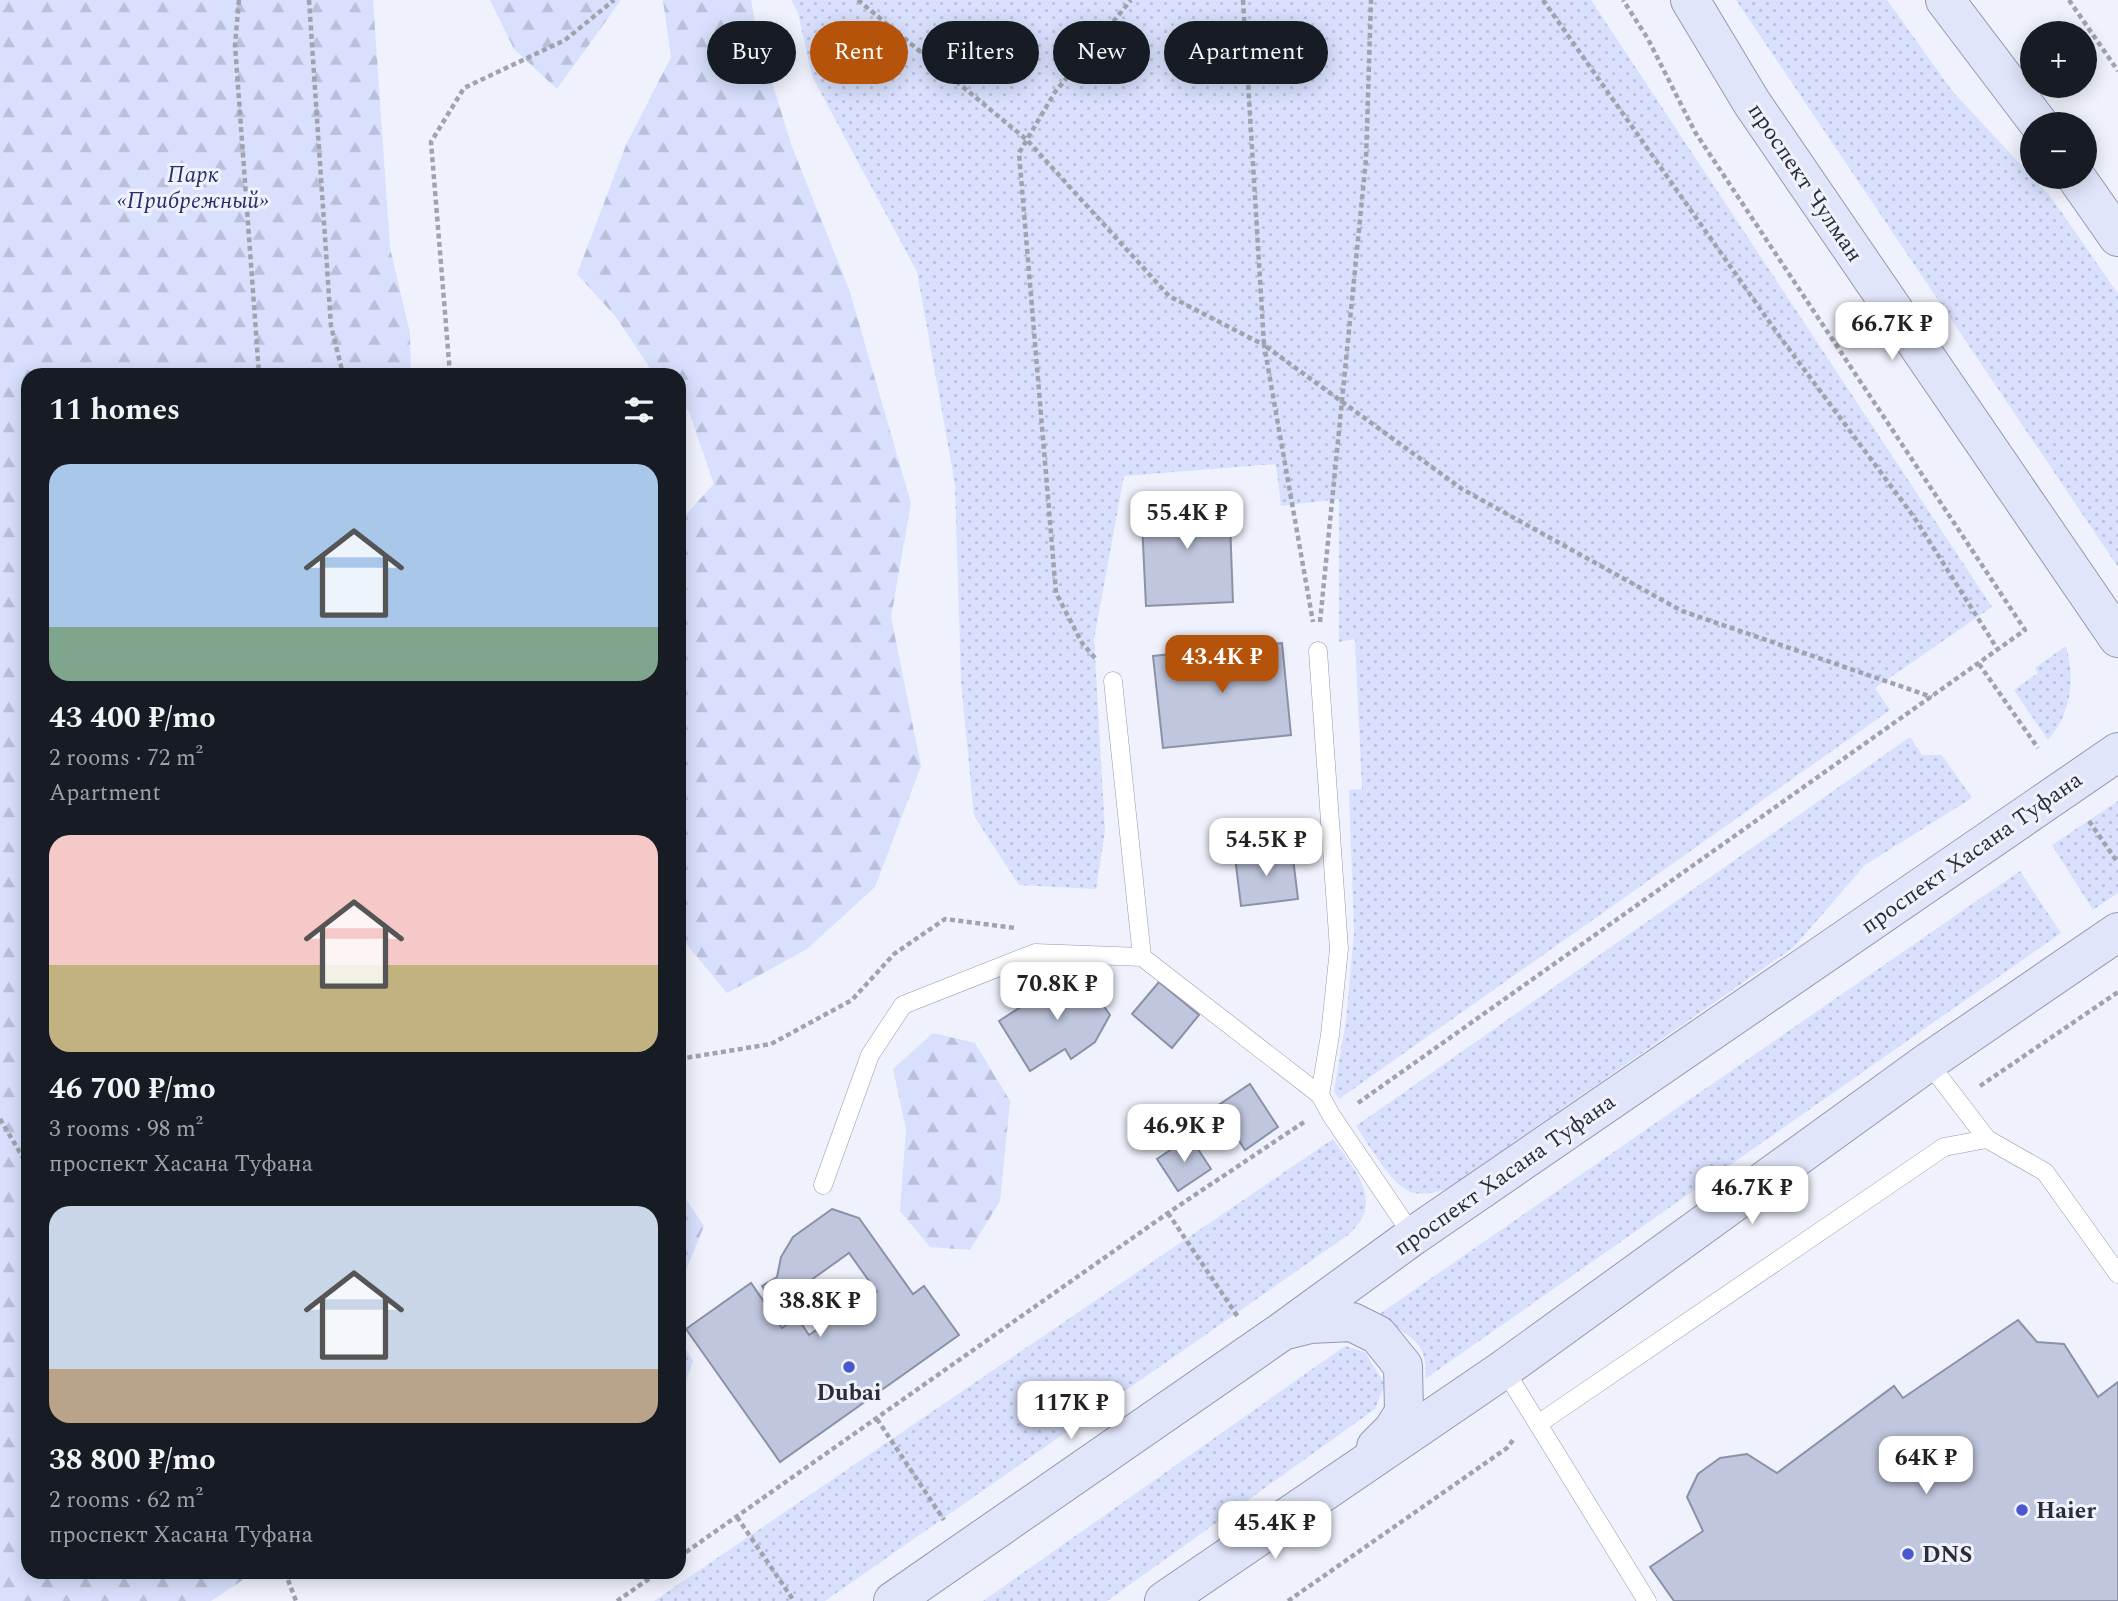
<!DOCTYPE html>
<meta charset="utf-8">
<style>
body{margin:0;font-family:Spectral,serif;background:#242831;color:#f1f3f6;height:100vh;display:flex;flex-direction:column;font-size:26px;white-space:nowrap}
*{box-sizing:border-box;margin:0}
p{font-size:23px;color:#9ea1a6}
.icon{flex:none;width:38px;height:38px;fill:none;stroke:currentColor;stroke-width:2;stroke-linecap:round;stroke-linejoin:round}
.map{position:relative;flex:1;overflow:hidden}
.panel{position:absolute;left:21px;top:368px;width:665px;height:1211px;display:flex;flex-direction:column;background:#171b24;border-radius:21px;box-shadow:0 4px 18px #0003}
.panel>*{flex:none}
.top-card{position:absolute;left:707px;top:21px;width:665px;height:63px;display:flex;gap:14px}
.controls{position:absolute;left:2020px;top:21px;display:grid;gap:14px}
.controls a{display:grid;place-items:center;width:77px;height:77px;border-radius:50%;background:#171b24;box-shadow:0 4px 18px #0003;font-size:35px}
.price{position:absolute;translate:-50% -60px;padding:0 16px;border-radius:14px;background:#fff;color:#222;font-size:23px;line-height:46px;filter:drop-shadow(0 2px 4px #0008)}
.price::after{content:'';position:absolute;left:50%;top:42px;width:21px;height:16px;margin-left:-10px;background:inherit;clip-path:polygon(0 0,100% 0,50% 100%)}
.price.selected{background:#b45309;color:#fff}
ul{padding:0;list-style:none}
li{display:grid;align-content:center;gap:14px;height:371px;padding:0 28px}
li span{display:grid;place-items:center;height:217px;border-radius:21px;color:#555}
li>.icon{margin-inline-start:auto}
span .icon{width:126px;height:126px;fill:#fffc;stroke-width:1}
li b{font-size:30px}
h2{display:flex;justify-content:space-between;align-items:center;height:84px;padding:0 28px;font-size:30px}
.chip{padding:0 24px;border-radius:32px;background:#171b24;box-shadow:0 4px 18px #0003;font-size:24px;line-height:63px}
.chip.selected{background:#b45309;color:#fff}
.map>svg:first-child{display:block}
.grass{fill:url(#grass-dots)}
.forest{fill:url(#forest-firs)}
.building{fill:#bfc6dd;stroke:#8b91a7;stroke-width:2}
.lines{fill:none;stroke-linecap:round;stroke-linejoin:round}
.lane-casing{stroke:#9399b0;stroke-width:19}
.secondary-casing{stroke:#9399b0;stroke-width:40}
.path{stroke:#a0a3ad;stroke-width:4.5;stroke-dasharray:5 3.5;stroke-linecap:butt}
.lane{stroke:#fff;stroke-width:18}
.secondary{stroke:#e0e5fa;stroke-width:38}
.poi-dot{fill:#4a58cd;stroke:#eff2fc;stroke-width:2.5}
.labels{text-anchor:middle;stroke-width:6;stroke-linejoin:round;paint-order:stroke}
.park-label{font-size:23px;font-style:italic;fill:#273068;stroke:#eff2fc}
.street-label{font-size:23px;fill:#2a2d36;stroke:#eff2fc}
.poi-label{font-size:23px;font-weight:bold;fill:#2a2d36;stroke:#eff2fc;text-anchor:start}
</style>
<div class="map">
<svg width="2118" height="1601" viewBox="0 0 2118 1601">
<defs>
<pattern id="grass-dots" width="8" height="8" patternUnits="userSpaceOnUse" patternTransform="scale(1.75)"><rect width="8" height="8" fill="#d8e0fd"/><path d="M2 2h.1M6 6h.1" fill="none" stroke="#bac0d9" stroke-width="1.8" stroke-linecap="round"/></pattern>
<pattern id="forest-firs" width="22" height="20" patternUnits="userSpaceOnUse" patternTransform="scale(1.75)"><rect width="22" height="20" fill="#d8e0fd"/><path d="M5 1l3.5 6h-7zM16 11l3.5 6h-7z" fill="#bac0d9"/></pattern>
</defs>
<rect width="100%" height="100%" fill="#eff2fc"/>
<path class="grass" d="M791,0H1591L1992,607L1875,688L1890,710L1339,1099L1334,1091L1346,1021L1354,933L1349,790L1362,789L1355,639L1339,642V499L1281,506L1276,464L1124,476L1094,639L1105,831L1096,889L1019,885L974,816L961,682L955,484L917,272L812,76L798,13Z
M1736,0H1887L1953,92L2051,197L2118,294V567Z
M2066,646C2075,681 2072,711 2048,740L2014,690L2038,673L2035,668Z
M1910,737L1922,755H1942L1972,798L1865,865L1794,947L1447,1189C1436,1192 1425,1195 1414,1193C1393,1189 1368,1143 1356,1126Z
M2118,801V893L2093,910L2052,845Z
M2020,871L2061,933L1425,1379C1430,1339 1405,1336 1378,1315Z
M1333,1139C1347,1160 1377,1191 1362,1218C1359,1224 1353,1230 1348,1235L825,1601H654Z
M1345,1346L1365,1352L1385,1385L1375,1409L1107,1601H983Z"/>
<path class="forest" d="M0,0H373L390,248L410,333L411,374H28V1572H255L211,1601H0Z
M490,0H621L557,89L514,49Z
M663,0H751L757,33L792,147L849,289L911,503L891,617L921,766L875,887L807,949L727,993L679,935V607L687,587L679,549V522L714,484L689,412L679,401V374H654L616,317L577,274L626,145L671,57Z
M933,1033L975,1043L1010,1101L1000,1201L970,1250L930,1247L900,1211L906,1129L893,1069Z
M679,1189L704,1226L679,1287Z
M679,1336L693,1361L679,1402Z"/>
<path class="building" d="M1229,497L1233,602L1146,606L1141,501Z
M1282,643L1291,735L1163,748L1153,656Z
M1292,850L1298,899L1241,906L1235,857Z
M1078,970L1110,1015L1095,1042L1071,1059L1065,1049L1030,1071L999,1021Z
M1159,982L1199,1015L1172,1048L1132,1014Z
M1250,1084L1278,1127L1245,1150L1217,1106Z
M1190,1137L1211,1169L1178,1191L1157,1159Z
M832,1209L859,1218L913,1294L924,1286L959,1335L780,1462L686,1329L751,1283L782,1328L797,1317L809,1335L853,1304L877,1292L849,1253L776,1305L762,1286L777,1277L781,1257L793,1237Z
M2018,1320L2037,1342L2064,1344L2098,1397L2118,1382V1601H1674L1650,1567L1703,1531L1687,1497L1698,1474L1720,1458L1747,1454L1777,1473L1894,1386L1903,1398Z"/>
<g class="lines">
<g class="lane-casing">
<path id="lane" d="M1318,651L1339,949L1330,1035L1320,1095
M1113,681L1142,957L1320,1095L1331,1115L1413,1236
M1928,1062L1987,1139L2045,1172L2118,1274
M823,1185L870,1055L903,1005L1035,953L1142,957
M1504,1369L1647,1601
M1538,1424L1944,1147L1987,1139"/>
</g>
<g class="secondary-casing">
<path id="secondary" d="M1690,0L1752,103L2118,638
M1945,0L2039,124
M2076,177L2118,237
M1290,1329L1310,1324L1352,1322L1378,1335L1403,1366L1404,1412L1393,1430L1376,1447
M893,1601L1284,1330L1413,1236L2118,752
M1164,1601L1504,1369L1928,1062L2118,932"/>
</g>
<path class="path" d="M239,0L235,45L259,374
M309,0L331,326L343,374
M858,0L1027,140L1169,296L1264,345L1313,622
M1243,0L1264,345L1462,489L1682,611L1932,697
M1543,0L1780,337L1914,517L1998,650
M2069,0L2118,71
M450,374L431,142L464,88L565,40L614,0
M1320,622L1366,159L1371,0
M1095,658L1082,643L1056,593L1019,153L1055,92L1131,0
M1979,664L2038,748
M2089,821L2118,863
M679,1059L771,1044L852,1000L894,954L945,919L1015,928
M1980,1086L2118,992
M1358,1103L2025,630L1695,132L1648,39L1623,0
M0,1119L28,1166
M1168,1213L1238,1317
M877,1419L944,1520
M737,1517L794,1601
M679,1557L1168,1213L1304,1122
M285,1572L296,1601
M617,1601L659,1572
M1288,1601L1507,1448L1513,1440"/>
<use href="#lane" class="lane"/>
<use href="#secondary" class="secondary"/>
</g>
<g class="poi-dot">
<circle cx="849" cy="1367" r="7"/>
<circle cx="2022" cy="1510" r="7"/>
<circle cx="1908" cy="1554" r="7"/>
</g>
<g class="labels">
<g class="park-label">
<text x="193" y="182">Парк<tspan x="193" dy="26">«Прибрежный»</tspan></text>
</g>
<g class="street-label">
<text transform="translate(1806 182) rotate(56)" y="8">проспект Чулман</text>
<text transform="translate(1971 852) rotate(-35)" y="8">проспект Хасана Туфана</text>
<text transform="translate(1504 1174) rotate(-35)" y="8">проспект Хасана Туфана</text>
</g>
<g class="poi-label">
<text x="849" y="1400" text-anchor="middle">Dubai</text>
<text x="2036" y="1518">Haier</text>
<text x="1922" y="1562">DNS</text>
</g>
</g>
</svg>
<div class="controls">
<a>+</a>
<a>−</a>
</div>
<b class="price" style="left:1892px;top:362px">66.7K ₽</b>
<b class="price" style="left:1187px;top:551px">55.4K ₽</b>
<b class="price selected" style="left:1222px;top:695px">43.4K ₽</b>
<b class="price" style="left:1266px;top:878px">54.5K ₽</b>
<b class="price" style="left:1057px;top:1022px">70.8K ₽</b>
<b class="price" style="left:1184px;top:1164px">46.9K ₽</b>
<b class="price" style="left:1752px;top:1226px">46.7K ₽</b>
<b class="price" style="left:820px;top:1339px">38.8K ₽</b>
<b class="price" style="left:1071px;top:1441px">117K ₽</b>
<b class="price" style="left:1926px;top:1496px">64K ₽</b>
<b class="price" style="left:1275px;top:1561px">45.4K ₽</b>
<div class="top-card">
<a class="chip">Buy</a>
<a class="chip selected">Rent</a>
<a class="chip">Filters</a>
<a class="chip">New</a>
<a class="chip">Apartment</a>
</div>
<section class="panel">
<h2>11 homes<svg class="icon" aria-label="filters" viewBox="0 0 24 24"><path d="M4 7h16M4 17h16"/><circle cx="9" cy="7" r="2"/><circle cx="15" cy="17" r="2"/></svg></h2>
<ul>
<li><span style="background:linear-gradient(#a9c7e8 75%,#7fa58c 0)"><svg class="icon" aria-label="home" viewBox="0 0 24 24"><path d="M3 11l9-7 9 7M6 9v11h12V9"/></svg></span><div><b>43 400 ₽/mo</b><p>2 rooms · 72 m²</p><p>Apartment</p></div></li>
<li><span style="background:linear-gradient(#f6c9c9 60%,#c2b280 0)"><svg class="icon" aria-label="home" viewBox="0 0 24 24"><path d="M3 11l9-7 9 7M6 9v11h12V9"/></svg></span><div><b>46 700 ₽/mo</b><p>3 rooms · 98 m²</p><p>проспект Хасана Туфана</p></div></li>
<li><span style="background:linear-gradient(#c9d6e8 75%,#b9a48a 0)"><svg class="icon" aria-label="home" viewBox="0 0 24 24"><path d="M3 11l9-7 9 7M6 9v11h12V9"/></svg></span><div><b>38 800 ₽/mo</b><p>2 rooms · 62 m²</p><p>проспект Хасана Туфана</p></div></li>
</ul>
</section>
</div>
